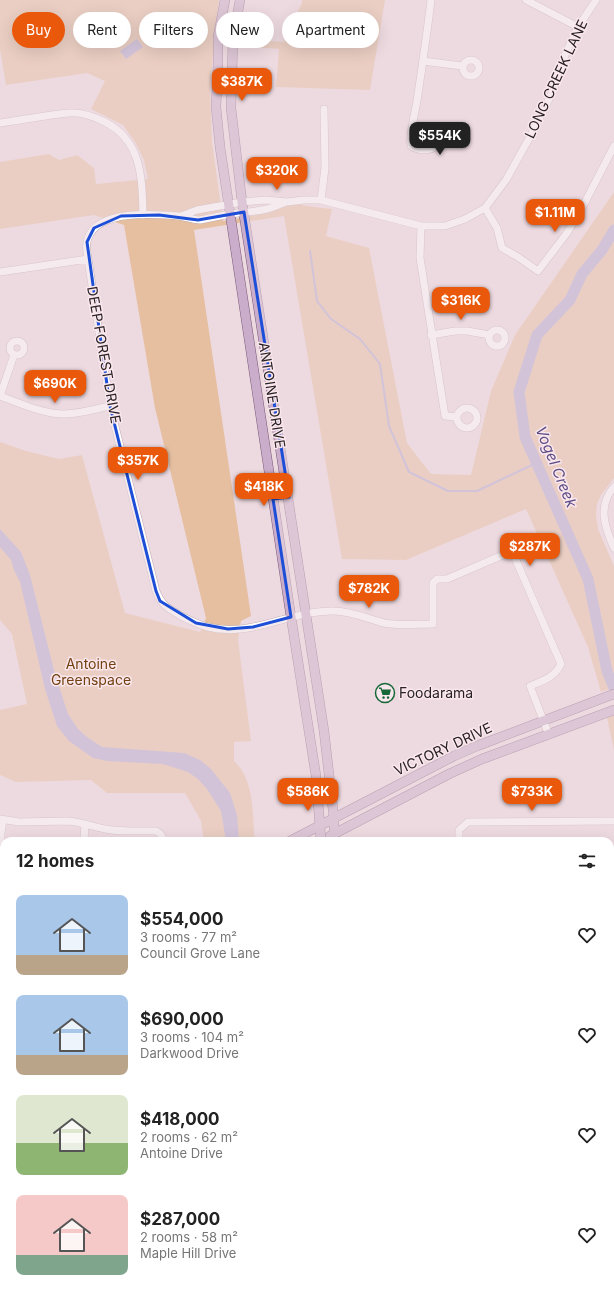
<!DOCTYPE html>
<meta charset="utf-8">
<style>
body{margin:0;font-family:Inter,sans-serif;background:#f2f2f2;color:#222;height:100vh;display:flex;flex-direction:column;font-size:15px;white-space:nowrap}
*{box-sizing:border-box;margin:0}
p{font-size:13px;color:#767676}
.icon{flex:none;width:22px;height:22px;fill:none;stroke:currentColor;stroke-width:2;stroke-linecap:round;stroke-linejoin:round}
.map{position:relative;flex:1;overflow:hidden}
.side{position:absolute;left:0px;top:837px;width:614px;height:456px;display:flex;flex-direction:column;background:#fff;border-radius:12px 12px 0 0;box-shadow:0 4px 16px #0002}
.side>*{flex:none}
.top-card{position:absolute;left:12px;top:12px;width:400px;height:36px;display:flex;gap:8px}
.price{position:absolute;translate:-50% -34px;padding:0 9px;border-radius:8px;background:#ea580c;color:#fff;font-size:13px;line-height:26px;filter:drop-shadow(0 1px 2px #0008)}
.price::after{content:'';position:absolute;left:50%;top:24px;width:12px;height:9px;margin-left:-6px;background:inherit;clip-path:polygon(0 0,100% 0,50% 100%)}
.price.active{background:#222;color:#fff}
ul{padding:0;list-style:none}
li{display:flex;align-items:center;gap:12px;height:100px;padding:0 16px}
li span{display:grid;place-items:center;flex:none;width:112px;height:80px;border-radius:8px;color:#555}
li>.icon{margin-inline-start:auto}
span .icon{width:48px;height:48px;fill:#fffc;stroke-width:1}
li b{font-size:17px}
h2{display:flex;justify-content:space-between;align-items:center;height:48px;padding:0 16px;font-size:17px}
.pill{padding:0 14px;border-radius:18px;background:#fff;box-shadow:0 4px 16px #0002;font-size:14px;line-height:36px}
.pill.active{background:#ea580c;color:#fff}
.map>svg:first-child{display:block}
.green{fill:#e6bfa1}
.water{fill:#b1a7d1}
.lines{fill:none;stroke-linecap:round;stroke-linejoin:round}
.stream{stroke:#b1a7d1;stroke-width:2}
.river{stroke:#b1a7d1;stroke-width:11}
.minor-casing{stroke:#beacb1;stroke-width:8}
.major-casing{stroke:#7a5978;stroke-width:10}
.minor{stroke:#fff;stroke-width:7}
.major{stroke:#caadca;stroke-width:9}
.marked{fill:none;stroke:#1d4ed8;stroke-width:3;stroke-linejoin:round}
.labels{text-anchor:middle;stroke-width:3;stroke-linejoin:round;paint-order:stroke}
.street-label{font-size:14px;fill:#292224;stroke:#fae7ed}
.park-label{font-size:14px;fill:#724110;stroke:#fae7ed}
.poi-label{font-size:14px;fill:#292224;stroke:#fae7ed;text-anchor:start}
.water-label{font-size:15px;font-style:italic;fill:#5c4c84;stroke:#fae7ed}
</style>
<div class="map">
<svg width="614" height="1293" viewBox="0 0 614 1293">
<rect width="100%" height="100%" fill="#eddae0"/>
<path class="green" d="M0,0H219L215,32L238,39L284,42L302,3V0H385L370,90L276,87L279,49L214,44L210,89L212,142L223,221L267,213L296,203L306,206L332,209L326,236L369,248L407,443L431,474L471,475L491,391L515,335L614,192V478L601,495L597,504L596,515L598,529L614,566V687L601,692L588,647L526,509L406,560L342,559L284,216L194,230L251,616L241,621L238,640L251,741L234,742V761C255,780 252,815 255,841H204L201,821L185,793H107L91,780L16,782L0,775V710L27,704L12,634L0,620V442L26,451L59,459L82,455L125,613L200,632L206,618L155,408L124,225L94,215L0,229V162L49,154L59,160L77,155L94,168L96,184L148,179L144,160L135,142L123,125L91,109L105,81L87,73L6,85L0,49Z
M614,715V750L607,718Z
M610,1233L614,1237V1293H590L582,1289H610Z"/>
<path class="water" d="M137,39L143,47L126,59L120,51Z
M0,529L21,552L30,575L55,674L68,714L78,729L87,737L102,747L184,753L200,760L211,769L230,793L237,815L239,841H226L221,811L207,789L198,779L188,772L163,764L107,761L93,758L69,741L57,726L45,689L20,582L14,570L11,560L0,547Z
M610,1267L614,1270V1291L609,1289H610Z"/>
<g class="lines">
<path class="stream" d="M310,251L317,301L331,319L360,339L380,364L389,426L409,472L448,491H477L536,463"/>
<path class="river" d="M614,230L602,250L582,274L570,300L537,335L519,392L525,437L588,579L607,671L614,688"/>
<g class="minor-casing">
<path id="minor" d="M526,0L578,27
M463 68a8 8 0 1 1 16 0a8 8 0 1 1-16 0Z
M423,61L462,66
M0,123C23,120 46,115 69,113C82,112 93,116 105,122C142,141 142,178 143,215
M412,129L430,131L435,133L438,136V144C432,152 419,151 411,146C409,135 415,113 417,101C422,67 427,34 431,0
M321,200L325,168L324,109
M287,202C280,204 273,208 267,209C255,212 242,212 230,214C220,216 210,218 200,220C194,220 186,217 179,216C155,214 98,209 88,238C85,245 87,252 88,259L110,406L156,591C162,606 169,609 183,617C192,621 199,625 208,627C251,638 292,610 334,611C351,611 368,619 384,623C400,626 417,624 433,624V583L437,579H447L512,551L561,664C555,677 543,681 530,686L549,735
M485,208L497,228L502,248L518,257L538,271L567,233L582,208L614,146
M181,216L197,210L242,202L266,200L287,202L304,200H321L421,226H445L465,219L485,208L506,180L531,135L552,93L565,55L578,27L596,0
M421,226L420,258L445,416L457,417
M0,272L88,259
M489 338a8 8 0 1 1 16 0a8 8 0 1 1-16 0Z
M431,335L455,331H467L490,335
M10 348a7 7 0 1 1 14 0a7 7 0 1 1-14 0Z
M14,355L0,396C20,403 42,414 64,414C79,414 95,409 110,406
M457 418a10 10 0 1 1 20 0a10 10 0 1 1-20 0Z
M614,487C597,506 605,528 614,548
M0,819L19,822L68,821C81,822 93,827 105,829C122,832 139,831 156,831C161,834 163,836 163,841
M84,841L85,824
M459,841V830L468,822L614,821
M610,896H614
M1,901V833L3,820
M610,971H614
M0,1033H4
M610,1050H614
M0,1128H4
M610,1129H614
M610,1177H614
M0,1179H4"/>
</g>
<g class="major-casing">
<path id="major" d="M225,0L218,37V64L216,107L220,147L291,617L316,776L321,841
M240,0L233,39L231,108L242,202L324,731L334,818V841
M330,836L449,774L482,759L614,710
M290,841L454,756L477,746L614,694
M0,938H4
M0,952H4
M283,1289V1293
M268,1293V1289"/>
</g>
<use href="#minor" class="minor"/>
<use href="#major" class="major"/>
</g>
<path d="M0 0H614V1293H0ZM244,212L289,497L273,499L291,617L253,627L228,629L196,623L160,601L156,591L110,406L87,242L94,228L121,216L159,215L198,220Z" fill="#eddae0" fill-opacity=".55" fill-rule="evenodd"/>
<path class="marked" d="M244,212L289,497L273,499L291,617L253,627L228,629L196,623L160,601L156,591L110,406L87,242L94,228L121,216L159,215L198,220Z"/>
<defs>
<g id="supermarket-ring" transform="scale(1)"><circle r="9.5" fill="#fae7ed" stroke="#176839" stroke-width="1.5"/><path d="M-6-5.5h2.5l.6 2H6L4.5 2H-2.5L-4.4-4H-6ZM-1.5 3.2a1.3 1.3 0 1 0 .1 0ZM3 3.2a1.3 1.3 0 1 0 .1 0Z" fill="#176839"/></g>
</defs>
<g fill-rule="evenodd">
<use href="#supermarket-ring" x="385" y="693"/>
</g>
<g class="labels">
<g class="street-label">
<text transform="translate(556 79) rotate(-65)" y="5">LONG CREEK LANE</text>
<text transform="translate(104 355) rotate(80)" y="5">DEEP FOREST DRIVE</text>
<text transform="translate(272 395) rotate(81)" y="5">ANTOINE DRIVE</text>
<text transform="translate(443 749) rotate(-25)" y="5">VICTORY DRIVE</text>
</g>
<g class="park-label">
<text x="91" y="669">Antoine<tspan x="91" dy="16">Greenspace</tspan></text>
</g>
<g class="poi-label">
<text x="399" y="698">Foodarama</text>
</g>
<g class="water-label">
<text transform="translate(556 467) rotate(68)" y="5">Vogel Creek</text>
</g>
</g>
</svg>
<b class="price" style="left:242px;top:102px">$387K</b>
<b class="price active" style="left:440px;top:156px">$554K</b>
<b class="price" style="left:277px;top:191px">$320K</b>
<b class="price" style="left:555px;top:233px">$1.11M</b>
<b class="price" style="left:461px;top:321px">$316K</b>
<b class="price" style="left:55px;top:404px">$690K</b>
<b class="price" style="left:138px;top:481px">$357K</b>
<b class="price" style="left:264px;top:507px">$418K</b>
<b class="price" style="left:530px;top:567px">$287K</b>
<b class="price" style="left:369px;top:609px">$782K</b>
<b class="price" style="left:308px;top:812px">$586K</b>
<b class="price" style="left:532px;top:812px">$733K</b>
<div class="top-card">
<a class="pill active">Buy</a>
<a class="pill">Rent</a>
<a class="pill">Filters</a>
<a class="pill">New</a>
<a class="pill">Apartment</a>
</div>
<section class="side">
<h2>12 homes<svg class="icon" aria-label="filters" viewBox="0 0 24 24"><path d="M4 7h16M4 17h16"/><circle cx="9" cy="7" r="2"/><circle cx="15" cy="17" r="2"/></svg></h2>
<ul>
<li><span style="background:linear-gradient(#a9c7e8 75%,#b9a48a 0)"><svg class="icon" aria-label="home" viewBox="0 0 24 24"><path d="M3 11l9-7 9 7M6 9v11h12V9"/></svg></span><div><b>$554,000</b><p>3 rooms · 77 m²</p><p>Council Grove Lane</p></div><svg class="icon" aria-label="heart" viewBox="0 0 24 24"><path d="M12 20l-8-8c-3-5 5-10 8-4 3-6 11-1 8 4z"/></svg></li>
<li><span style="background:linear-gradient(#a9c7e8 75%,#b9a48a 0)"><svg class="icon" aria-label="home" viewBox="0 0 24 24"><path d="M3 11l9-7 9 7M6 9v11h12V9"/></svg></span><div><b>$690,000</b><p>3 rooms · 104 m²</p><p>Darkwood Drive</p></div><svg class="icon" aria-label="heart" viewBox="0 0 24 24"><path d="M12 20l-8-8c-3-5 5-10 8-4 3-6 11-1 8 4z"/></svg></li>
<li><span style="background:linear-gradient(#dfe7d0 60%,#8fb573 0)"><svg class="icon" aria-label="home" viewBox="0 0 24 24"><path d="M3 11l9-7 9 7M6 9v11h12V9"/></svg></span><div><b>$418,000</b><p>2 rooms · 62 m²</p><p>Antoine Drive</p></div><svg class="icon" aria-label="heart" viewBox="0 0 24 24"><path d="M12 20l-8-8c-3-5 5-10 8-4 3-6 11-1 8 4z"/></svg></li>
<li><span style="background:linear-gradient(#f6c9c9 75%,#7fa58c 0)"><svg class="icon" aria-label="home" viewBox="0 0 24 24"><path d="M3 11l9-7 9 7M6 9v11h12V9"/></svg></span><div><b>$287,000</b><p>2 rooms · 58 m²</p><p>Maple Hill Drive</p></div><svg class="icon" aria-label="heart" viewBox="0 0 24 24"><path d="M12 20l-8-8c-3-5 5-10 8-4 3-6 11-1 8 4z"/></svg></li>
</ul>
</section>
</div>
